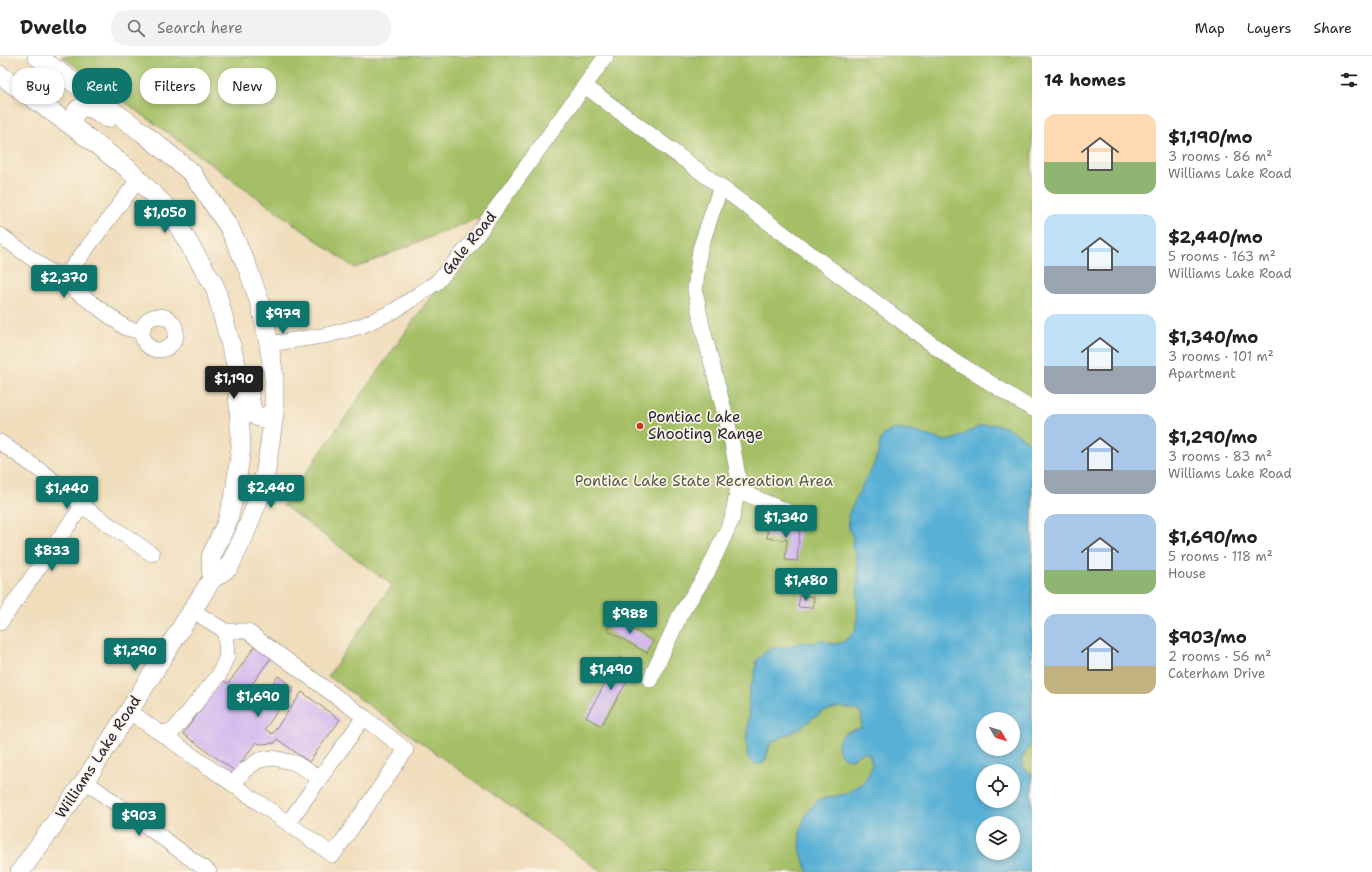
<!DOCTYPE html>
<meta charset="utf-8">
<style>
body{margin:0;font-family:"Shantell Sans",sans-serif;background:#f2f2f2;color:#222;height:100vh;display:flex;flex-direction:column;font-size:15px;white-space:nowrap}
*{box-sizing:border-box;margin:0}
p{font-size:13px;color:#767676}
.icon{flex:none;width:22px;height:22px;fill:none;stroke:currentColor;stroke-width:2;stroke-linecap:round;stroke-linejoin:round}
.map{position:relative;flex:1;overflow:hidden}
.drawer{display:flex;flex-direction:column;background:#fff;width:340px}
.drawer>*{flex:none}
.hud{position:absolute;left:12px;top:12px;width:380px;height:36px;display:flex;gap:8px}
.needle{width:26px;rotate:128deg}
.fabs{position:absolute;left:976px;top:656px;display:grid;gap:8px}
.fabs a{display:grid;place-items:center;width:44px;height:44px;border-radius:50%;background:#fff;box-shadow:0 2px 6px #0003;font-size:20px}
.price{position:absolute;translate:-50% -34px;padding:0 9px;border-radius:4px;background:#0f766e;color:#fff;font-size:13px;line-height:26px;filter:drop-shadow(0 1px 2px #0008)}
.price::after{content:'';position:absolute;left:50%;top:24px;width:12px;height:9px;margin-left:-6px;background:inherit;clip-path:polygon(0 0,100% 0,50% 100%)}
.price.active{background:#222;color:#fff}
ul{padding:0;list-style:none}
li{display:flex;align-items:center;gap:12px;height:100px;padding:0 12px}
li span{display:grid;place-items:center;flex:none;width:112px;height:80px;border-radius:12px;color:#555}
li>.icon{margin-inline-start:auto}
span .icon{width:48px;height:48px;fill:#fffc;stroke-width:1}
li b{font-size:17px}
h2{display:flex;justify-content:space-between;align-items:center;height:48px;padding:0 12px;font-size:17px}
.pill{padding:0 14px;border-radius:16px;background:#fff;box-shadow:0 2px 6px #0003;font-size:14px;line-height:36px}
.pill.active{background:#0f766e;color:#fff}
header{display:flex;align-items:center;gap:24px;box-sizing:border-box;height:56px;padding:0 20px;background:#fff;border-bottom:1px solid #e0e0e0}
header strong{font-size:19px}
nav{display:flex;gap:22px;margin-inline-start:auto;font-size:14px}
.search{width:280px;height:36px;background:#f2f2f2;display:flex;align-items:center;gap:10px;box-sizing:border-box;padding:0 14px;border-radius:16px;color:#767676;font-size:15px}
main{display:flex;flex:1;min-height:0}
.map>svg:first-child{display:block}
.green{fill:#a4bf65;stroke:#637050;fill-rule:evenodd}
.water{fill:#59b0d6;stroke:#3e6988;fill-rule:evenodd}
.building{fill:#cfb3ef}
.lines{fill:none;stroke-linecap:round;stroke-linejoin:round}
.minor-casing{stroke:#89807c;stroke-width:16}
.major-casing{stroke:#89807c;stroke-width:20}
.minor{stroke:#fff;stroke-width:15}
.major{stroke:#fff;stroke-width:19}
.poi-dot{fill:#c8321e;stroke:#fcf5e5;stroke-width:1.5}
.labels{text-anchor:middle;stroke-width:3.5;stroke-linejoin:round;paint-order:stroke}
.street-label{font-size:15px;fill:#22223b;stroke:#fcf5e5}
.poi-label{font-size:15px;fill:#22223b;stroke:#fcf5e5;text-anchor:start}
.park-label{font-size:15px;fill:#50594a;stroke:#fcf5e5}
</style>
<header>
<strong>Dwello</strong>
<div class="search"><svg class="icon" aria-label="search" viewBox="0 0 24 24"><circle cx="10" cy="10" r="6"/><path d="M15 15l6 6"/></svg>Search here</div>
<nav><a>Map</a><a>Layers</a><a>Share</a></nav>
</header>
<main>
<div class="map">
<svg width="1032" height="816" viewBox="0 0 1032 816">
<rect width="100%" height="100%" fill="#fcf5e5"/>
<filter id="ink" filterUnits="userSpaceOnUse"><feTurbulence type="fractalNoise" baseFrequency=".025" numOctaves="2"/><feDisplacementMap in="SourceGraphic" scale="8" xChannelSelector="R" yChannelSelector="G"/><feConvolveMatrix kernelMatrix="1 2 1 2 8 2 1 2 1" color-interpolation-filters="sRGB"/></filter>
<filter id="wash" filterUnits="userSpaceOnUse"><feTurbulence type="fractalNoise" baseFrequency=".012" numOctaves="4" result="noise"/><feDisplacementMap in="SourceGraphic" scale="16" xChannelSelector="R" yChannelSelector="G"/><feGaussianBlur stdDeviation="0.9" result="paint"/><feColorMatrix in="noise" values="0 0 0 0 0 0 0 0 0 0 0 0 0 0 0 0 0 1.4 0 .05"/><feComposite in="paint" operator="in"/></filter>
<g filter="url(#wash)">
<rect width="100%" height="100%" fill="#f0ddbc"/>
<path class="green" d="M61,0H1032V816H602L328,620L392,529L283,449L490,157L355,212ZM983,663H1013V693H983ZM983,715H1013V745H983ZM983,767H1013V797H983Z"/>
<path class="water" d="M991,368L1007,371L1032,388V687L1021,704C1022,709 1026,716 1032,718V816H808L802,800L800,790V776L806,758L818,744L849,737L853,733L862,728L870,716L872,707L869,698L864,696C859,698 855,703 850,703C837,703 835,686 843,679C848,674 854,674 861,672L862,658L856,654L840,651L822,656L807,666L799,673L772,686L769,691L766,703L763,708H754L748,703L746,683L748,677L749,637L750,630L753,626L757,604L763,598L772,592L788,591L803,586L811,587L822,584L832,588L841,587L850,581L855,575L857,563L858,514L857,503L852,488L853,483L849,473L848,459L865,424L872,413L878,397L881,383L886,377L895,373L916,376L944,385L955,383L980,370ZM983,663H1013V693H983ZM983,715H1013V745H983ZM983,767H1013V797H983Z"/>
<g id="blocks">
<path class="building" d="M768,467L778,468V471L800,473L797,505L785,504L787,484L767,482Z
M800,539L814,541L813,552L798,551Z
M614,562L653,585L647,597L607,574Z
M256,589L272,600L244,640L249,643L244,650L252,656L278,620L294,632L265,673L272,678L302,636L340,664L309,706L277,683L275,687L259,688L256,686L235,715L183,678L222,624L228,628Z
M620,601L636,610L601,670L586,661Z"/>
</g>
</g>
<g filter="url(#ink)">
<use href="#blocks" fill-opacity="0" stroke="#89807c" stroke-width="1"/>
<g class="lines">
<g class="minor-casing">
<path id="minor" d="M585,30L952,303L1032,353
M0,179L126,272L142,276
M62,225L138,124
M142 277a17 17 0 1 1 34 0a17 17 0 1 1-34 0Z
M269,288L328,279L361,270L394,255L437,226L469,190L606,0
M0,386L48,420L82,450L152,498
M737,434L807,464
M192,554L225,575H247L364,661
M0,567L82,450
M650,624L680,559L707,517L732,463L739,426L731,381L702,270L695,234L700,193L721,130
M129,655L333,799L406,694L364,661L288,767
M160,677L173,675L219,619L227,600L225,575
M85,725L209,816
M233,728L245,714L259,704L274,702L295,707L320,722"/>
</g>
<g class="major-casing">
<path id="major" d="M0,19L72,70L127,112L168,153L215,231L237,312L241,392L235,436L227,466L211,501L212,523
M72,70C75,43 91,50 108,62
M248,330C250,347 251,374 274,355
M20,816L85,725L212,523L229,511L244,480L258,444L266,414L274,358V322L269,288L261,250L247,210L229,171L192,117L142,76L37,0"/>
</g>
<use href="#minor" class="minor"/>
<use href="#major" class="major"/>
</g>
</g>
<circle class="poi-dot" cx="640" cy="370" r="4"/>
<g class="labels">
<g class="street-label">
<text transform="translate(469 187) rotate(-51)" y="5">Gale Road</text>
<text transform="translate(98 701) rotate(-57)" y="5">Williams Lake Road</text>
</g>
<g class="poi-label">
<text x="648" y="366">Pontiac Lake<tspan x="648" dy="17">Shooting Range</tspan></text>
</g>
<g class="park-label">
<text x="704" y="430">Pontiac Lake State Recreation Area</text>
</g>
</g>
</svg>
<div class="fabs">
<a><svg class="needle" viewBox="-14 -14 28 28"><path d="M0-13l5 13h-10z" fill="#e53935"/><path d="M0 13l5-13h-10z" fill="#767676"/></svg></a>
<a><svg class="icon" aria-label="locate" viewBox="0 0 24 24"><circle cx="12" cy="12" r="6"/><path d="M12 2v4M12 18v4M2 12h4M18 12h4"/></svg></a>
<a><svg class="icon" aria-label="layers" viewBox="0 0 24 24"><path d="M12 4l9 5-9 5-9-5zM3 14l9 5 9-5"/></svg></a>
</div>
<b class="price" style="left:165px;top:178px">$1,050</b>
<b class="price" style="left:64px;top:243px">$2,370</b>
<b class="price" style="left:283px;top:279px">$979</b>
<b class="price active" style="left:234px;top:344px">$1,190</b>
<b class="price" style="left:271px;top:453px">$2,440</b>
<b class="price" style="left:67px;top:454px">$1,440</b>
<b class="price" style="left:786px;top:483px">$1,340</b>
<b class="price" style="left:52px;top:516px">$833</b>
<b class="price" style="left:806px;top:546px">$1,480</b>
<b class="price" style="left:630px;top:579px">$988</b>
<b class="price" style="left:135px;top:616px">$1,290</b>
<b class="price" style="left:611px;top:635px">$1,490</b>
<b class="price" style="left:258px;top:662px">$1,690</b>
<b class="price" style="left:139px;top:781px">$903</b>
<div class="hud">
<a class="pill">Buy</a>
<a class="pill active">Rent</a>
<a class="pill">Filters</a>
<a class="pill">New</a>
</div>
</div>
<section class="drawer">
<h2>14 homes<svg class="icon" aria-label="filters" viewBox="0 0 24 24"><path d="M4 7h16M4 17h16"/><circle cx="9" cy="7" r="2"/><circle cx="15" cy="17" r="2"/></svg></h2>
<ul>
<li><span style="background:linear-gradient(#ffd9b3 60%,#8fb573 0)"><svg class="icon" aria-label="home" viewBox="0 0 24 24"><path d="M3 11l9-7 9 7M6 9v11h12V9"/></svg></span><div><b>$1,190/mo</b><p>3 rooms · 86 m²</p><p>Williams Lake Road</p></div></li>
<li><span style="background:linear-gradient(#bfe0f5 65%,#9aa5b1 0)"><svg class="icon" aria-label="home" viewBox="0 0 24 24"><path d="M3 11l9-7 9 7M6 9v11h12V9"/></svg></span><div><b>$2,440/mo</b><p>5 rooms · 163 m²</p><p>Williams Lake Road</p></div></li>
<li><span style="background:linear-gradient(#bfe0f5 65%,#9aa5b1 0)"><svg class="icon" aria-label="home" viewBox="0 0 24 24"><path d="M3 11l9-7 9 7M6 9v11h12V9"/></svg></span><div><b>$1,340/mo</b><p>3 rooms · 101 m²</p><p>Apartment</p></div></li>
<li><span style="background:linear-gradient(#a9c7e8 70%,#9aa5b1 0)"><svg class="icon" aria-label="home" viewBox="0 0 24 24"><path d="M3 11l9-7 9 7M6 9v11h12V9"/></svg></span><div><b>$1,290/mo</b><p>3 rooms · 83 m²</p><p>Williams Lake Road</p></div></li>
<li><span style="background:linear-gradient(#a9c7e8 70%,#8fb573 0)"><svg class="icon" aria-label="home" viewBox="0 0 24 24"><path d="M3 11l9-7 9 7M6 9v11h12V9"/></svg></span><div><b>$1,690/mo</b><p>5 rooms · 118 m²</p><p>House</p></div></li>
<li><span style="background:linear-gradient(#a9c7e8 65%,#c2b280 0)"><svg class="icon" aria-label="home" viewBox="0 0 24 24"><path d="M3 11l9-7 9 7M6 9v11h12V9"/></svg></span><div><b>$903/mo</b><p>2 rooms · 56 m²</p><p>Caterham Drive</p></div></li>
</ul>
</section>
</main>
